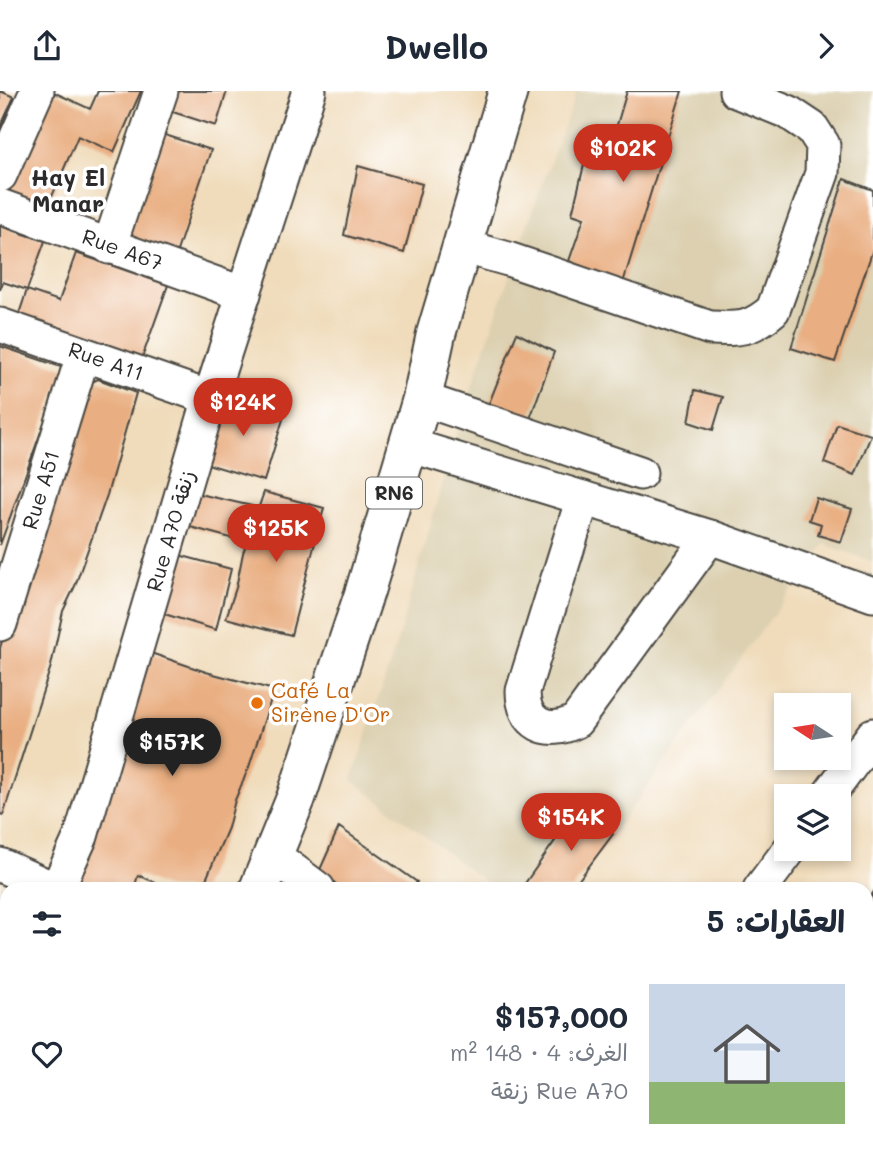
<!DOCTYPE html>
<html lang="ar">
<meta charset="utf-8">
<style>
body{margin:0;font-family:Mali,"Playpen Sans Arabic",sans-serif;background:#f6f6f7;color:#1f2937;direction:rtl;height:100vh;display:flex;flex-direction:column;font-size:26px;white-space:nowrap}
*{box-sizing:border-box;margin:0}
p{font-size:23px;color:#747a83}
.icon{flex:none;width:38px;height:38px;fill:none;stroke:currentColor;stroke-width:2;stroke-linecap:round;stroke-linejoin:round}
.map{position:relative;flex:1;overflow:hidden;direction:ltr}
.panel{position:absolute;left:0px;top:791px;width:873px;height:275px;display:flex;flex-direction:column;background:#fff;border-radius:21px 21px 0 0;box-shadow:0 4px 10px #0003;direction:rtl}
.panel>*{flex:none}
.needle{width:46px;rotate:282deg}
.tools{position:absolute;left:774px;top:602px;display:grid;gap:14px}
.tools a{display:grid;place-items:center;width:77px;height:77px;border-radius:0px;background:#fff;box-shadow:0 4px 10px #0003;font-size:35px}
.price{position:absolute;translate:-50% -60px;padding:0 16px;border-radius:24px;background:#c8321e;color:#fff;font-size:23px;line-height:46px;filter:drop-shadow(0 2px 4px #0008)}
.price::after{content:'';position:absolute;left:50%;top:42px;width:21px;height:16px;margin-left:-10px;background:inherit;clip-path:polygon(0 0,100% 0,50% 100%)}
.price.current{background:#222;color:#fff}
ul{padding:0;list-style:none}
li{display:flex;align-items:center;gap:21px;height:175px;padding:0 28px}
li+li{border-top:2px solid #e0e1e3}
li span{display:grid;place-items:center;flex:none;width:196px;height:140px;border-radius:0px;color:#555}
li>.icon{margin-inline-start:auto}
span .icon{width:84px;height:84px;fill:#fffc;stroke-width:1}
li b{font-size:30px}
h2{display:flex;justify-content:space-between;align-items:center;height:84px;padding:0 28px;font-size:30px}
header{display:flex;justify-content:space-between;align-items:center;height:91px;padding:0 28px;background:#fff;font-size:32px;font-weight:700}
.map>svg:first-child{display:block}
.built{fill:#dcd0b1}
.building{fill:#e9ae81}
.lines{fill:none;stroke-linecap:round;stroke-linejoin:round}
.minor-casing{stroke:#494641;stroke-width:37}
.major-casing{stroke:#494641;stroke-width:42}
.minor{stroke:#fff;stroke-width:33}
.major{stroke:#fff;stroke-width:38}
.food-dot{fill:#e8710a;stroke:#fff;stroke-width:2.5}
.labels{text-anchor:middle;stroke-width:7;stroke-linejoin:round;paint-order:stroke}
.shield{fill:#fff;stroke:#6b6b6b;stroke-width:2}
.shield-label{font-size:19px;font-weight:bold;fill:#2b2b2b}
.street-label{font-size:21px;fill:#2b2b2b;stroke:#fff}
.food-label{font-size:21px;fill:#c56008;stroke:#fff;text-anchor:start}
.neighbourhood-label{font-size:23px;font-weight:bold;fill:#2b2b2b;stroke:#fff}
</style>
<header><svg class="icon" aria-label="forward" viewBox="0 0 24 24"><path d="M9 5l7 7-7 7"/></svg>Dwello<svg class="icon" aria-label="share" viewBox="0 0 24 24"><path d="M12 15V3M7 8l5-5 5 5M5 13v7h14v-7"/></svg></header>
<div class="map">
<svg width="873" height="1065" viewBox="0 0 873 1065">
<rect width="100%" height="100%" fill="#fff"/>
<filter id="ink" filterUnits="userSpaceOnUse"><feTurbulence type="fractalNoise" baseFrequency=".0143" numOctaves="2"/><feDisplacementMap in="SourceGraphic" scale="14" xChannelSelector="R" yChannelSelector="G"/><feConvolveMatrix kernelMatrix="1 2 1 2 8 2 1 2 1" color-interpolation-filters="sRGB"/></filter>
<filter id="wash" filterUnits="userSpaceOnUse"><feTurbulence type="fractalNoise" baseFrequency=".00686" numOctaves="4" result="noise"/><feDisplacementMap in="SourceGraphic" scale="28" xChannelSelector="R" yChannelSelector="G"/><feGaussianBlur stdDeviation="1.57" result="paint"/><feColorMatrix in="noise" values="0 0 0 0 0 0 0 0 0 0 0 0 0 0 0 0 0 1.4 0 .05"/><feComposite in="paint" operator="in"/></filter>
<g filter="url(#wash)">
<rect width="100%" height="100%" fill="#f0dcbb"/>
<path class="built" d="M577,0H873V471L825,453L572,798H494L352,689L398,548L459,333L521,151Z"/>
<g id="blocks">
<path class="building" d="M0,0L14,6L0,37Z
M51,0L90,18L98,0H141L114,61L78,45L47,117L7,99Z
M174,0H227L216,35L167,19Z
M627,0H682L623,192L569,170L584,127L572,123L585,70L604,78Z
M162,43L211,59L174,169L126,152Z
M358,75L422,93L404,162L344,144Z
M844,88L873,99V158L835,271L791,257Z
M0,135L45,150L27,199L3,191L0,199Z
M76,162L168,194L138,278L15,235L27,199L59,210Z
M517,242L554,261L527,336L486,320Z
M0,255L64,277L0,454Z
M98,288L136,302L107,404L75,495L63,520L51,575L3,724L0,723V557L76,299Z
M695,299L723,306L713,339L689,331Z
M222,304L284,325L264,390L201,371Z
M837,333L871,344L855,384L824,372Z
M264,401L324,417L291,544L226,527L236,497L243,462Z
M195,402L252,415L238,449L183,434Z
M816,407L852,418L841,451L818,444L821,433L809,429Z
M175,463L231,478L216,539L158,521Z
M145,560L206,581L274,599L249,676L235,709L228,737L202,798H170L138,784L134,798H69Z
M581,713L613,743L572,798H521Z
M339,736L417,791L412,798H343L319,781Z
M873,802V905L866,913V809L868,810Z
M0,964L7,968V1059H77L74,1065H0Z
M588,1059H693L688,1065H583Z
M738,1059H761L770,1065H734Z
M777,1059H844L851,1065H772Z"/>
</g>
</g>
<g filter="url(#ink)">
<use href="#blocks" fill-opacity="0" stroke="#494641" stroke-width="2"/>
<g class="lines">
<g class="minor-casing">
<g id="minor">
<path d="M0,84L37,0"/>
<path id="s1" d="M0,115L244,203"/>
<path d="M462,155L508,168L710,237C740,238 750,239 773,219L822,82L823,54L812,37L788,21L736,0"/>
<path d="M109,156L161,0"/>
<path id="s2" d="M0,234L210,307"/>
<path d="M422,308L640,382"/>
<path d="M409,354L710,446L873,504"/>
<path d="M583,407L523,600C523,633 547,645 576,630L710,446"/>
<path id="s3" d="M0,533L83,264"/>
<path d="M828,705L873,644"/>
<path d="M274,765L318,798"/>
<path d="M0,774L54,798"/>
<path d="M57,798L81,745L210,307L309,0"/>
<path d="M760,798L790,758"/>
<path d="M0,888L7,877"/>
<path d="M0,926L7,929"/>
<path d="M866,1042L873,1047"/>
<path d="M290,1059L303,1065"/>
<path d="M445,1065L449,1059"/>
<path d="M561,1065L566,1059"/>
<path d="M706,1065L711,1059"/>
</g>
</g>
<g class="major-casing">
<path id="major" d="M259,798L296,707L365,500L422,308L436,243L508,0
M116,1065L120,1059
M149,1065L152,1059"/>
</g>
<use href="#minor" class="minor"/>
<use href="#major" class="major"/>
</g>
</g>
<circle class="food-dot" cx="257" cy="612" r="7"/>
<g class="labels">
<rect class="shield" x="366" y="386.5" width="56" height="31" rx="5"/>
<g class="shield-label">
<text x="394" y="409">RN6</text>
</g>
<g class="street-label">
<text dy="7" stroke="none"><textPath href="#s1" startOffset="130">Rue A67</textPath></text>
<text dy="7" stroke="none"><textPath href="#s2" startOffset="112">Rue A11</textPath></text>
<text dy="7" stroke="none"><textPath href="#s3" startOffset="140">Rue A51</textPath></text>
<text transform="translate(171 440) rotate(-74)" y="7">Rue A70 زنقة</text>
</g>
<g class="food-label">
<text x="271" y="607">Café La<tspan x="271" dy="24">Sirène D'Or</tspan></text>
</g>
<g class="neighbourhood-label">
<text x="68" y="95">Hay El<tspan x="68" dy="26">Manar</tspan></text>
</g>
</g>
</svg>
<div class="tools">
<a><svg class="needle" viewBox="-14 -14 28 28"><path d="M0-13l5 13h-10z" fill="#e53935"/><path d="M0 13l5-13h-10z" fill="#747a83"/></svg></a>
<a><svg class="icon" aria-label="layers" viewBox="0 0 24 24"><path d="M12 4l9 5-9 5-9-5zM3 14l9 5 9-5"/></svg></a>
</div>
<b class="price" style="left:623px;top:93px">$102K</b>
<b class="price" style="left:243px;top:347px">$124K</b>
<b class="price" style="left:276px;top:473px">$125K</b>
<b class="price current" style="left:172px;top:687px">$157K</b>
<b class="price" style="left:571px;top:762px">$154K</b>
<section class="panel">
<h2>العقارات: 5<svg class="icon" aria-label="filters" viewBox="0 0 24 24"><path d="M4 7h16M4 17h16"/><circle cx="9" cy="7" r="2"/><circle cx="15" cy="17" r="2"/></svg></h2>
<ul>
<li><span style="background:linear-gradient(#c9d6e8 70%,#8fb573 0)"><svg class="icon" aria-label="home" viewBox="0 0 24 24"><path d="M3 11l9-7 9 7M6 9v11h12V9"/></svg></span><div><b>$157,000</b><p>الغرف: 4 · 148 m²</p><p>Rue A70 زنقة</p></div><svg class="icon" aria-label="heart" viewBox="0 0 24 24"><path d="M12 20l-8-8c-3-5 5-10 8-4 3-6 11-1 8 4z"/></svg></li>
</ul>
</section>
</div>
